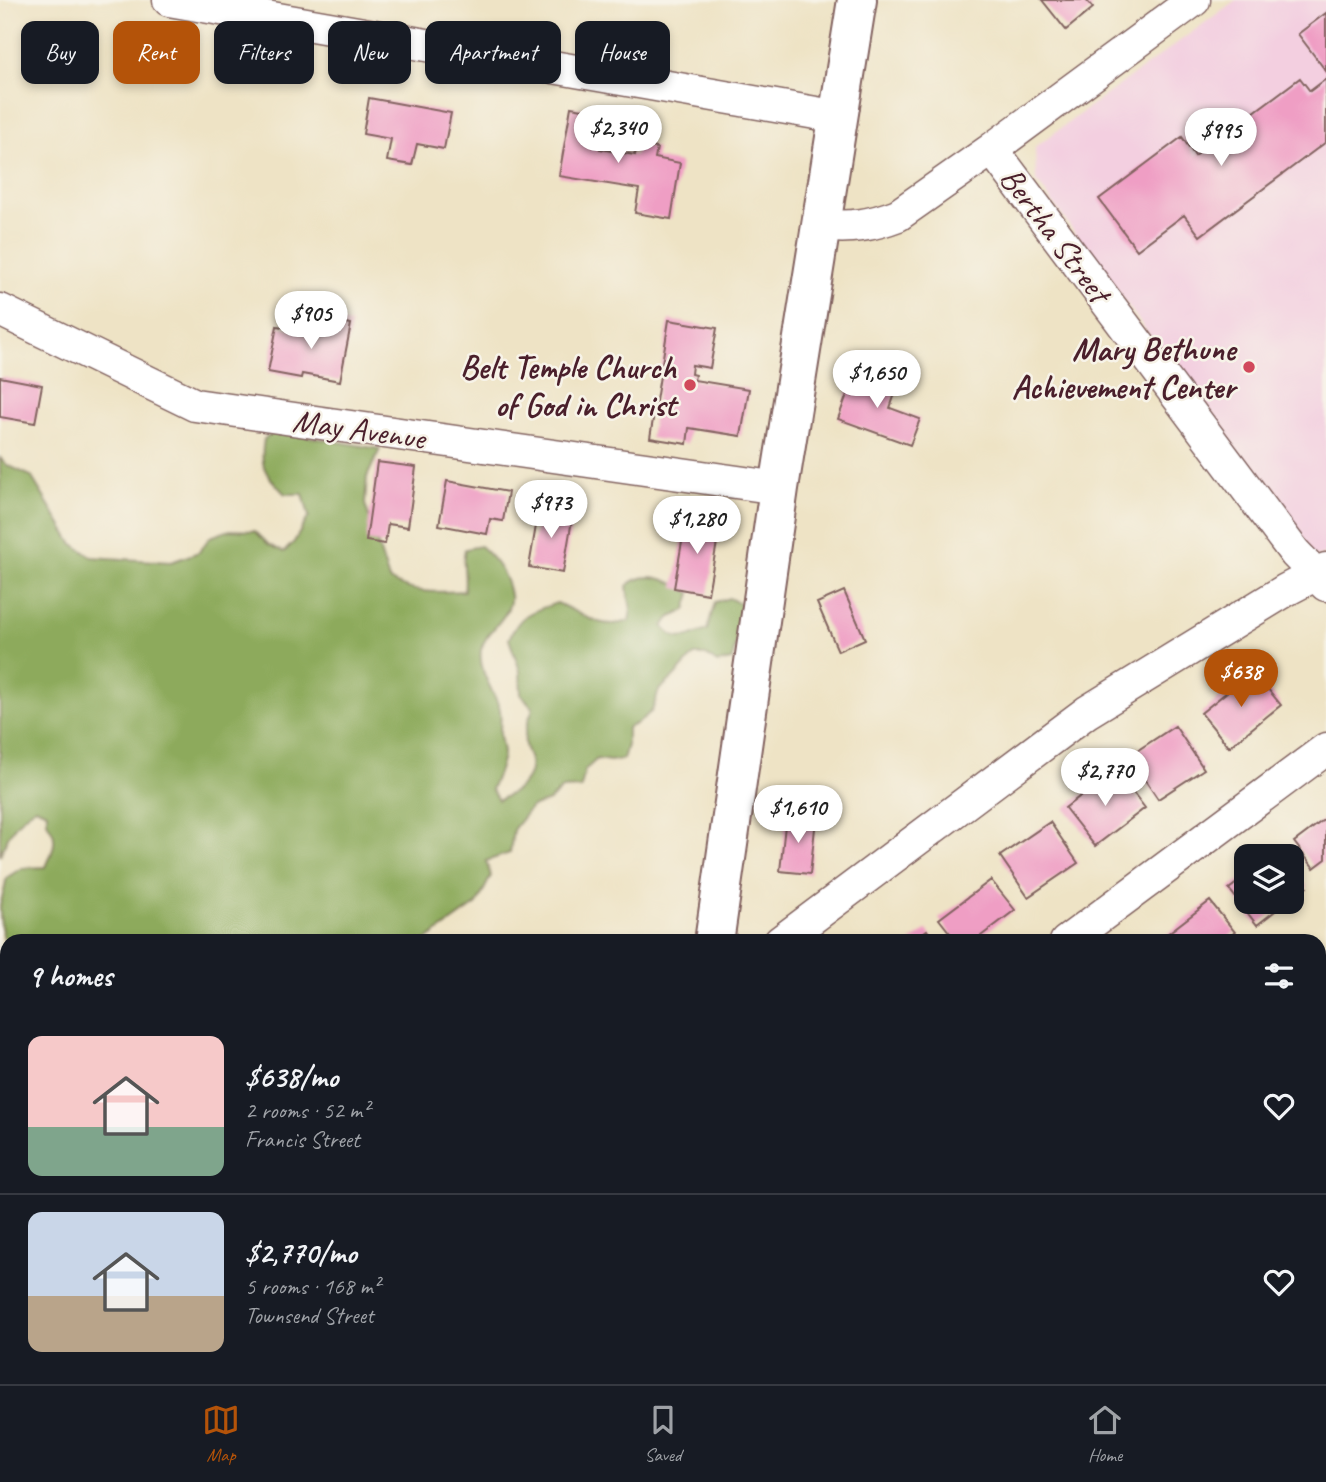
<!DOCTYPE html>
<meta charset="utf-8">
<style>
body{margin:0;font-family:Caveat,sans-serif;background:#242831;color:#f1f3f6;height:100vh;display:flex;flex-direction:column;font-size:26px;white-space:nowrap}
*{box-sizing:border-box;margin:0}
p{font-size:23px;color:#9ea1a6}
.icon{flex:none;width:38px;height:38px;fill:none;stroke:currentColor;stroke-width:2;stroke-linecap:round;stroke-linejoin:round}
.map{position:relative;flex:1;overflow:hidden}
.side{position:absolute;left:0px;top:934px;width:1326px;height:450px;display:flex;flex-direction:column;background:#171b24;border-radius:21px 21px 0 0;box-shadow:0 4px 10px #0003}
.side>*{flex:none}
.top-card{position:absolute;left:21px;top:21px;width:700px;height:63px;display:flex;gap:14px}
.buttons{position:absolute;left:1234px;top:844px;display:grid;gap:14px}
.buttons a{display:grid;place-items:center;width:70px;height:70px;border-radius:14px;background:#171b24;box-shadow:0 4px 10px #0003;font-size:35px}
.price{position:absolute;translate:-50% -60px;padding:0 16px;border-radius:24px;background:#fff;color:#222;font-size:23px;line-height:46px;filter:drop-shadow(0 2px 4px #0008)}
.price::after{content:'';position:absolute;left:50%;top:42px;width:21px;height:16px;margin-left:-10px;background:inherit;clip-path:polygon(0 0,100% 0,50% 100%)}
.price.current{background:#b45309;color:#fff}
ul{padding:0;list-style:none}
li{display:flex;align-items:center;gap:21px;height:175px;padding:0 28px}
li+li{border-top:2px solid #363941}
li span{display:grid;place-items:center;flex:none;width:196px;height:140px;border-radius:14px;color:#555}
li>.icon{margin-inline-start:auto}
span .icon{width:84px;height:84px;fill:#fffc;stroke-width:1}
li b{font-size:30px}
h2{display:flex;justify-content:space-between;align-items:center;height:84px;padding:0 28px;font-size:30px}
.pill{padding:0 24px;border-radius:14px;background:#171b24;box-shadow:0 4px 10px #0003;font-size:24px;line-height:63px}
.pill.current{background:#b45309;color:#fff}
.dock{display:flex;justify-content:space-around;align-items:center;height:98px;border-top:2px solid #363941;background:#171b24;font-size:19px;color:#9ea1a6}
.dock a{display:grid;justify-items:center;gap:4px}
.dock .current{color:#b45309}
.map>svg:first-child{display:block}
.built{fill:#f3cfe0}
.forest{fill:#8daa5c;stroke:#6c6444;stroke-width:2}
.building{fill:#ef9ec4}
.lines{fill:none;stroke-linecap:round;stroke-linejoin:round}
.minor-casing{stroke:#836461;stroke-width:35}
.tertiary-casing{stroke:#836461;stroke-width:42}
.minor{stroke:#fff;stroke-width:32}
.tertiary{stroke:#fff;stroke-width:38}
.poi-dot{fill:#d1495b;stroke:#f7f3e8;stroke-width:2.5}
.labels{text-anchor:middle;stroke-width:5;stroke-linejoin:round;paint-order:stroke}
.street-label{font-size:33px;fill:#4a1f2b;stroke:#f7f3e8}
.poi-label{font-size:33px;font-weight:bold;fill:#4a1f2b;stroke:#f7f3e8;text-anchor:end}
</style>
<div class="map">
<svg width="1326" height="1384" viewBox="0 0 1326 1384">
<rect width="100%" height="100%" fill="#f7f3e8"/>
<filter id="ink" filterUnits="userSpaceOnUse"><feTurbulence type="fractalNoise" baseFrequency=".0143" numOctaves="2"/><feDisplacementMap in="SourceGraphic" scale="14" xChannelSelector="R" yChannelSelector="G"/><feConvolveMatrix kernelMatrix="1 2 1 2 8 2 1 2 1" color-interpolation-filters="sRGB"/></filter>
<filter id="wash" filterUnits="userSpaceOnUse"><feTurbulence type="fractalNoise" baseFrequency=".00686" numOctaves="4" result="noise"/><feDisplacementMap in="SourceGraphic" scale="28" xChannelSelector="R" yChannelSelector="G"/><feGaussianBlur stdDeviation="1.57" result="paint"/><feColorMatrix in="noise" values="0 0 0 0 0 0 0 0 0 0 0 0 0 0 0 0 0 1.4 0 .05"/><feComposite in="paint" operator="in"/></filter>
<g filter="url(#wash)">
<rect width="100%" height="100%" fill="#eee3c5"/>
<path class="built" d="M1236,0H1326V554L1317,557L1309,553L1036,180L1035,147Z"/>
<path class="forest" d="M275,431L380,449L367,477L365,504L389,580C416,595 435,592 464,591C467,576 461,563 465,549L480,546C495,559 507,574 510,595C513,617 485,630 481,650C478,670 492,689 499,706C502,714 500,724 500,733C500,740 503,747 503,754C502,767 496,778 491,789L498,800C514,793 533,782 530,761C529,756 526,750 525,745C523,732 529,720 533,708L521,694L520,671L509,639C520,614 532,611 557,603C583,614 601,631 629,621L631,610L627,586C646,568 672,581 691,593L686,610L671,617L663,626C677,645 688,637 707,630L715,602L729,598L741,604L740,625L732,660L717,663L706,655H694L673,678L659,690L652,711L638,723L627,728V745L623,759L610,761L597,759L585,770L581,788L562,789L549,801L531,807L513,830L510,853L486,861L491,876L477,904L425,941H10L4,939C0,929 0,917 0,906C2,895 6,889 6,878L22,868L46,867C50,857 57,844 53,833C49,823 46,826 47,812L35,807C16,821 7,835 0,856V458L7,465L31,476L72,543L92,557L171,562L199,552L210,537L230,530L255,531L269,545L284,552L294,542L309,516L303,494H285C265,473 259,468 264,439Z"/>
<g id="blocks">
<path class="building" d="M1042,0H1086L1093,8L1066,30Z
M1326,13V71L1298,34Z
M1300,78L1310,91L1326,79V142L1200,236L1184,215L1137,250L1099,199L1182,137L1195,156Z
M369,98L451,113L444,149L417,144L412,165L387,161L391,139L363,134Z
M571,107L607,113L600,149L635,155L637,145L657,148L655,158L680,163L671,219L635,213L639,189L559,176Z
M317,317L351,324L340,381L302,374L301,378L268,372L277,326L314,333Z
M669,320L717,328L710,368L692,365L691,374L695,375L694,380L749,389L741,436L689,428L687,444L650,438Z
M855,373L897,388L890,408L920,419L910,445L838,419Z
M0,377L42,385L35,423L0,417Z
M377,462L416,467L408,527L388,524L385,544L366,541Z
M447,481L508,492L503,521L490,519L487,534L439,525Z
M539,508L573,514L563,573L529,567Z
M686,519L720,525L708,594L674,588Z
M844,591L865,639L838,651L817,603Z
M1253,671L1281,705L1229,747L1201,713Z
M1175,726L1204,769L1158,799L1129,756Z
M1115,769L1145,808L1095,846L1065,808Z
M786,816L816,819L810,874L780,871Z
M1326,818V859L1314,868L1294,842Z
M1050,822L1078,863L1028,897L1000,856Z
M1292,868L1307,887L1292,899Z
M1246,876V901H1288L1257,925L1229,889Z
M991,880L1015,910L973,942H957L939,919Z
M1210,901L1235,932L1223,942H1165L1162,938Z
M927,930L935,942H910Z
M7,1117V1178L0,1169V1123Z
M0,1216L7,1219V1314L0,1310Z
M254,1377H285L272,1384H258Z
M352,1377H389L388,1384H351Z
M630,1377L642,1384H626Z
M1029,1377H1106L1111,1384H1020Z"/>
</g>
</g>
<g filter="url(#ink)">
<use href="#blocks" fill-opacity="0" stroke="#836461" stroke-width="2"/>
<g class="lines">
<g class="minor-casing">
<path id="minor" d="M169,0L839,117
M992,149L1295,553L1326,585
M822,225C849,229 872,225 898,215L992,149L1194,0
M0,310L195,405L779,488
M780,942L1087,712L1286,590L1326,569
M1066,942L1326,749
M926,1377L932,1384"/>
</g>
<g class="tertiary-casing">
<path id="tertiary" d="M714,942L779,488L857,0
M564,1384L568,1377"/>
</g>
<use href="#minor" class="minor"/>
<use href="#tertiary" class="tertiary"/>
</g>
</g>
<g class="poi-dot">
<circle cx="1249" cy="367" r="7"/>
<circle cx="690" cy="385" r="7"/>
</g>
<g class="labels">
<g class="street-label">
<text transform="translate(1056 234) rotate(53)" y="12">Bertha Street</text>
<text transform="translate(359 428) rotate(8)" y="12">May Avenue</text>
</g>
<g class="poi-label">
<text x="1235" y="360">Mary Bethune<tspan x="1235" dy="38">Achievement Center</tspan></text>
<text x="676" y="378">Belt Temple Church<tspan x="676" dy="38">of God in Christ</tspan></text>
</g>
</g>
</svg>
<div class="buttons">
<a><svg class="icon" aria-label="layers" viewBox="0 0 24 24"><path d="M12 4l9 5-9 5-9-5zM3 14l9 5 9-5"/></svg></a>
</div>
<b class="price" style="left:618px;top:165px">$2,340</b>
<b class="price" style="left:1221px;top:168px">$995</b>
<b class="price" style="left:311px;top:351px">$905</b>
<b class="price" style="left:877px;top:410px">$1,650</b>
<b class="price" style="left:551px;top:540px">$973</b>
<b class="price" style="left:697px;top:556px">$1,280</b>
<b class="price current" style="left:1241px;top:709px">$638</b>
<b class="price" style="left:1105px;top:808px">$2,770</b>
<b class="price" style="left:798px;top:845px">$1,610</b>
<div class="top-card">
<a class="pill">Buy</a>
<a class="pill current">Rent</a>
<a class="pill">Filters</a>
<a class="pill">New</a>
<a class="pill">Apartment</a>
<a class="pill">House</a>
</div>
<section class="side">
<h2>9 homes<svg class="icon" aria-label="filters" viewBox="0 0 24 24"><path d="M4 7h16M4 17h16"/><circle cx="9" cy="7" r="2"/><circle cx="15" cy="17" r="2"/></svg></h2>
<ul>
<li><span style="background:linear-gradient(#f6c9c9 65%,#7fa58c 0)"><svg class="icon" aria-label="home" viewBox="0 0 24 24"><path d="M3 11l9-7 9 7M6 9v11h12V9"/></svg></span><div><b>$638/mo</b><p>2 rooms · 52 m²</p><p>Francis Street</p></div><svg class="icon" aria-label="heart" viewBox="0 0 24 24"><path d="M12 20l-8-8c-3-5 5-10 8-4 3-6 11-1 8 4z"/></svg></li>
<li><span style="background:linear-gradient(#c9d6e8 60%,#b9a48a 0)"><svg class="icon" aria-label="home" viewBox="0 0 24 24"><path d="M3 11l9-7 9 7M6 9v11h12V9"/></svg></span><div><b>$2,770/mo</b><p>5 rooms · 168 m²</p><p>Townsend Street</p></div><svg class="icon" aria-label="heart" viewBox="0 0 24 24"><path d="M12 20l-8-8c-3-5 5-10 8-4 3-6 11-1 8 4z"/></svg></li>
</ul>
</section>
</div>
<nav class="dock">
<a class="current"><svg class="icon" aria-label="map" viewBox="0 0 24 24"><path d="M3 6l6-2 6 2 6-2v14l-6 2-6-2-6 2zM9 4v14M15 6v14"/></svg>Map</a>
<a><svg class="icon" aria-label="saved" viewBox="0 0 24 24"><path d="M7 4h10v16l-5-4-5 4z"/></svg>Saved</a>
<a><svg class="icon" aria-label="home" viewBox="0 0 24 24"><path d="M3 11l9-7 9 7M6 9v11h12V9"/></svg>Home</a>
</nav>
